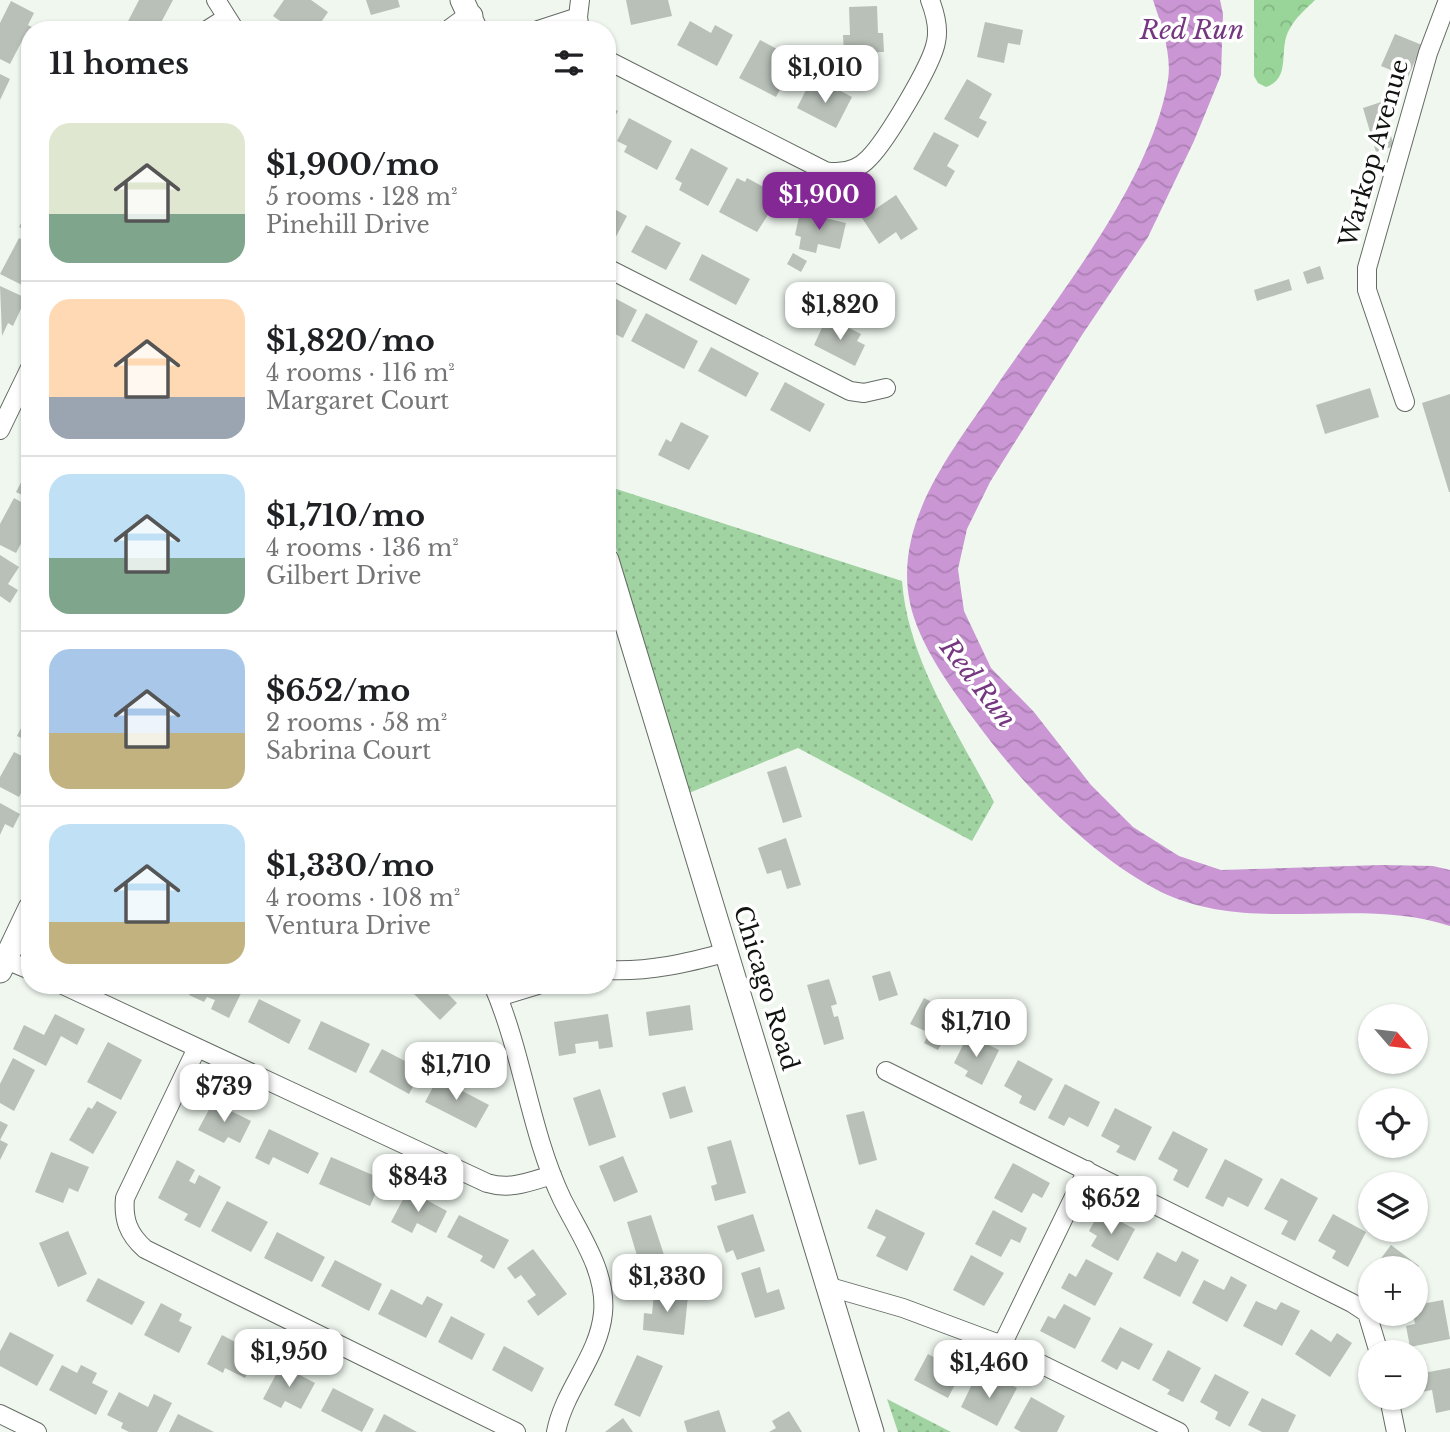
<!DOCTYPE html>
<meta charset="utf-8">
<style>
body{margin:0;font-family:"Libre Baskerville",serif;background:#f2f2f2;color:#202124;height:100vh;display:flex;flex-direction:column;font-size:26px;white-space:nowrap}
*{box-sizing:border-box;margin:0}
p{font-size:23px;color:#757577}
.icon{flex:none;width:38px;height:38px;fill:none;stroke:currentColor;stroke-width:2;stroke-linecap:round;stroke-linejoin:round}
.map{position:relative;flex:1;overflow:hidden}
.panel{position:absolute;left:21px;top:21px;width:595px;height:973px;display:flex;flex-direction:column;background:#fff;border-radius:28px;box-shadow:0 2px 5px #0004}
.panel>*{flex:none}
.needle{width:46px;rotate:118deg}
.controls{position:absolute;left:1358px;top:1004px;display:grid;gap:14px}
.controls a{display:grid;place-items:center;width:70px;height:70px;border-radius:50%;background:#fff;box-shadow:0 2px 5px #0004;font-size:35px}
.price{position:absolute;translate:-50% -60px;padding:0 16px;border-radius:14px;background:#fff;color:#222;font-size:23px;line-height:46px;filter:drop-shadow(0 2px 4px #0008)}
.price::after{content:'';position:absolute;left:50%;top:42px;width:21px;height:16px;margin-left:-10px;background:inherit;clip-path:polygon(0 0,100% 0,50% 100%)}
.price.current{background:#832894;color:#fff}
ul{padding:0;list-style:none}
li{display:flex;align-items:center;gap:21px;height:175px;padding:0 28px}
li+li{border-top:2px solid #e0e0e0}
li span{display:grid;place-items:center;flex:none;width:196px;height:140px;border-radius:21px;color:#555}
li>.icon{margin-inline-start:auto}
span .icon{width:84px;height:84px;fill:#fffc;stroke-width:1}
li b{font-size:30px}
h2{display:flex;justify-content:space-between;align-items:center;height:84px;padding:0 28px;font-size:30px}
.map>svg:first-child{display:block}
.grass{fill:url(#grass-dots)}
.forest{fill:url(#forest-crowns)}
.water{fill:url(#water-waves)}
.building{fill:#b8c0b8}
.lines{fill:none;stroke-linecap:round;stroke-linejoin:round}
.minor-casing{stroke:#646b64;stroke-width:20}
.tertiary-casing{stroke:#646b64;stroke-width:25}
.minor{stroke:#fff;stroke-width:18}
.tertiary{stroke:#fff;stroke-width:23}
.labels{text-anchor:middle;stroke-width:7;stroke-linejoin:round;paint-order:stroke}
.street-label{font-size:24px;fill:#101310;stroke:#fff}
.water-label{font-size:26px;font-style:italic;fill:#763781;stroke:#fff}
</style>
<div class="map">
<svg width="1450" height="1432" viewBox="0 0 1450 1432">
<defs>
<pattern id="grass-dots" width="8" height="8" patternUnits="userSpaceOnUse" patternTransform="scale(1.75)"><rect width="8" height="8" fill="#a0d3a1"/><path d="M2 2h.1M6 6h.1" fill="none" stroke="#89b48a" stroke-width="1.8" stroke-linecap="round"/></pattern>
<pattern id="forest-crowns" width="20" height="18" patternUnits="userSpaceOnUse" patternTransform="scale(1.75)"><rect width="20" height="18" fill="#99d599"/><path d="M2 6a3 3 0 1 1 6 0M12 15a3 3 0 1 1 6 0" fill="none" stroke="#83b683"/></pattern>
<pattern id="water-waves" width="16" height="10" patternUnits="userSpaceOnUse" patternTransform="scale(1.75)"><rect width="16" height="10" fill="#ca96d4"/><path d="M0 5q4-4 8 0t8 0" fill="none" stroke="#ac80b5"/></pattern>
</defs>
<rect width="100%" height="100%" fill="#eff7ef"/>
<path class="grass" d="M607,486L902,581C908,661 958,732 994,802L972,841L798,748L689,793L607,518Z
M887,1399L951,1432H898Z"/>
<path class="forest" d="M1254,0H1315C1306,9 1295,18 1289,30C1278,50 1292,78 1266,87L1258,83L1254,76Z"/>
<path class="water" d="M1153,0H1220L1223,14L1221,75L1194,141L1148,237L1082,335L990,482L967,529L958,569L964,611L991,668L1034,712L1091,785L1133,827L1179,856L1221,870L1382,865L1433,866L1450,870V926C1357,895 1252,936 1161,892C1092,857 1021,784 976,722C951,688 919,645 910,603C893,522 953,450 995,388C1054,301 1151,184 1168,80C1172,54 1161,24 1153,0Z"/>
<path class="building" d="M139,0H173L157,30L125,27Z
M284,0H311L328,12L316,30H293L273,16Z
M366,0H398L400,7L371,15Z
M626,0H668L672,16L631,25Z
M11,1L34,13L28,25L37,30H30V42L23,39L10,64L0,59V23Z
M877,6L878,33H883L884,52L844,53L843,35H850L849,7Z
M690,21L711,33L715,25L733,35L717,66L677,45Z
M985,22L1023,30L1020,45L1008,43L1004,63L977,57Z
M1395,34L1422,45L1408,77L1381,66Z
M760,40L777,49L772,57L792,67L776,97L739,78Z
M0,74L10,79L0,100Z
M967,79L992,94L979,118L987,122L978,138L944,119Z
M809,84L829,94L833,87L852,97L836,128L797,108Z
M1381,102L1394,146L1376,152L1363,108Z
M607,105L618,111L607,131Z
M629,118L672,141L657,170L624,152L627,146L617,141Z
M934,132L959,145L947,166L955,171L946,187L913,169Z
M691,148L728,168L708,206L679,190L682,183L675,179Z
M737,178L745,182L747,178L780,196L757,232L719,212Z
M896,195L918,229L901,240L896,232L879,244L862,218Z
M607,205L627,216L612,244L607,242Z
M30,206V233L19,227Z
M800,212L846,223L840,249L818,244L816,253L799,249L801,237L795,235Z
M646,225L681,243L666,270L631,252Z
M19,238L30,244V289L0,274Z
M793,253L807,261L801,272L787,264Z
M702,254L750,279L736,305L689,280Z
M1320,266L1324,279L1307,284L1303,272Z
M1289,279L1292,290L1257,301L1254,290Z
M0,286L26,298L13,326L8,323L2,336Z
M607,294L637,310L623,338L607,330Z
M646,313L698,341L684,369L631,341Z
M827,317L861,334L857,341L865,345L855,366L814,345Z
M711,347L759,373L746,397L698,371Z
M785,382L825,404L810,432L770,410Z
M1370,388L1379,417L1325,434L1316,405Z
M1450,394V492H1449L1422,403Z
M681,422L709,436L689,470L658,455L666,439L671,442Z
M27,471L30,473V499L16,492Z
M14,498L30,507V527L16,553L0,545V524Z
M0,555L19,567L8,584L18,590L10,603L0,596Z
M30,710V742L17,736Z
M14,752L30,760V776L19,797L0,787V777Z
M786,766L802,817L783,823L767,772Z
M0,803L20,814L13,828L5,824L0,835Z
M786,838L801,885L787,889L781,870L767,874L758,848Z
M890,971L898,995L879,1001L872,976Z
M829,979L837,1004L831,1006L834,1017L838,1016L844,1039L824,1045L807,985Z
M194,985H245L229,1018L211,1009L215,1000L207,997L204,1002L189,995Z
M376,985H397L393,993Z
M415,985H439L457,1003L440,1020L410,990Z
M924,998L957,1015L938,1050L924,1043L929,1033L910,1024Z
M259,999L301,1020L289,1044L248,1022Z
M690,1005L693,1030L649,1036L646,1012Z
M55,1014L85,1029L77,1045L61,1036L46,1066L13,1049L24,1025L44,1035Z
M608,1014L613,1047L599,1049L598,1041L575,1044L576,1053L559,1056L554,1022Z
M321,1021L370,1044L356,1073L308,1049Z
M968,1035L999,1050L982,1085L965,1076L968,1071L954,1063Z
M108,1042L142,1060L121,1100L87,1082Z
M382,1049L422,1070L409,1094L369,1072Z
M13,1058L35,1070L14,1111L0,1103V1084Z
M1018,1060L1053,1079L1035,1111L1019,1103L1022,1096L1004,1086Z
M440,1074L453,1081L451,1085L489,1105L476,1128L425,1102Z
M1065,1084L1100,1102L1088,1127L1069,1117L1064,1126L1048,1118Z
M685,1086L693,1112L670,1119L662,1093Z
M600,1089L616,1137L589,1146L573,1098Z
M97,1101L117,1112L93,1154L69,1140L88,1107L92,1109Z
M213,1102L251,1121L240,1143L228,1137L224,1143L198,1130Z
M1115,1108L1152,1127L1135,1161L1116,1152L1120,1146L1101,1136Z
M864,1111L877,1160L859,1165L846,1115Z
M0,1121L8,1125L0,1140L8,1144L0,1160Z
M269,1129L319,1153L308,1174L273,1157L269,1165L255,1158Z
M1173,1131L1208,1149L1188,1188L1173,1180L1178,1170L1158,1159Z
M731,1140L746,1193L715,1201L711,1186L717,1184L707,1147Z
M51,1152L89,1167L78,1192L69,1188L63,1203L35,1192Z
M623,1156L638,1192L614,1202L599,1166Z
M331,1157L382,1179L370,1206L319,1184Z
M1225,1159L1263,1179L1248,1207L1228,1197L1223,1207L1205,1198Z
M177,1160L195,1170L189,1181L195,1184L199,1175L221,1187L200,1228L184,1220L188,1214L158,1198Z
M1013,1163L1050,1183L1042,1198L1033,1193L1022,1213L994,1198Z
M1281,1178L1318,1198L1295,1241L1281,1234L1288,1221L1264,1209Z
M408,1190L447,1211L436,1233L417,1223L412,1233L391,1222Z
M227,1201L268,1222L251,1252L211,1231Z
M876,1209L925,1233L907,1271L876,1256L886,1237L867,1228Z
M993,1210L1027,1228L1020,1243L1011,1239L1001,1257L975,1244Z
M1100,1211L1135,1229L1118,1261L1091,1246L1097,1236L1089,1231Z
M753,1214L765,1251L737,1260L733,1250L726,1253L717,1226Z
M1333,1214L1366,1232L1348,1267L1332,1258L1336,1251L1318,1241Z
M459,1215L509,1240L494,1269L480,1261L483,1256L447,1237Z
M651,1215L665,1258L640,1266L627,1222Z
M68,1231L87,1274L58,1287L39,1243Z
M277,1232L325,1257L312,1282L264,1258Z
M1391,1245L1419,1266L1417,1269H1373Z
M533,1249L567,1294L538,1316L527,1301L536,1295L521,1275L515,1279L507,1268Z
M1182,1251L1199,1260L1180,1297L1143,1278L1157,1252L1176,1262Z
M971,1255L1004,1273L984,1306L953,1290Z
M1086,1259L1113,1273L1095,1306L1061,1288L1069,1273L1076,1277Z
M335,1260L382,1284L369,1311L321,1286Z
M760,1267L767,1293L779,1289L785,1309L755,1318L741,1273Z
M1231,1276L1247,1285L1227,1322L1192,1303L1204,1280L1224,1290Z
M98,1278L145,1302L132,1325L86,1301Z
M391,1289L422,1305L427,1296L443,1304L426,1338L378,1314Z
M654,1293L688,1296L684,1335L643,1330L644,1313L652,1314Z
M1443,1300L1450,1339L1410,1347L1406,1326L1415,1324L1413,1314H1416V1305Z
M1256,1301L1276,1310L1281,1302L1300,1311L1282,1346L1243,1326Z
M161,1303L182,1314L179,1321L192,1327L179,1353L144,1335Z
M1064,1304L1091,1318L1075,1349L1040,1331L1048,1316L1055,1319Z
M451,1316L485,1334L472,1360L438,1342Z
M1120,1327L1153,1344L1139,1370L1122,1361L1117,1370L1101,1361Z
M1311,1329L1331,1342L1337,1333L1352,1343L1330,1377L1295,1354Z
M10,1332L54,1355L37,1386L0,1366V1351Z
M222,1335L258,1354L245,1378L225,1368L223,1373L207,1364Z
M504,1346L544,1368L532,1392L492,1370Z
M1168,1350L1201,1368L1183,1402L1167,1394L1170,1390L1152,1380Z
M928,1354L946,1364L951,1355L966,1363L948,1398L914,1380Z
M637,1355L663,1366L640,1417L614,1405Z
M62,1365L77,1373L81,1365L97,1373L92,1383L108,1391L96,1415L49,1390Z
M281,1365L315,1383L301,1409L285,1401L281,1408L263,1399Z
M1450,1368V1410L1436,1413L1432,1390L1422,1392L1418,1374Z
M1215,1374L1249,1392L1230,1427L1215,1419L1218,1412L1200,1402Z
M975,1378L995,1388L1000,1379L1017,1388L997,1426L961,1407Z
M333,1388L374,1409L362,1432L321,1411Z
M119,1392L148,1407L154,1394L172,1403L157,1432H129L121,1428L123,1423L107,1415Z
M1031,1397L1065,1416L1057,1432H1021L1014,1428Z
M1262,1398L1296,1415L1288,1432H1262L1248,1425Z
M719,1410L726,1432H687L684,1421Z
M789,1411L802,1432H769L776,1428L772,1421Z
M178,1414L214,1432H169Z
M384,1414L417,1432H375Z
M623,1418L633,1432H605Z"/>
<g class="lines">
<g class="minor-casing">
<path id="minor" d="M216,0L235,30
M580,0L578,17L580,30
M207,30L226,18
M538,30L578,17
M607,60L825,171C842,174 857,171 869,158C886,141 932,65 936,42C939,29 935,13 930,0
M607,268L850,391L864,393L886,388
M1405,402L1367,290V268L1428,53L1448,0
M0,430L30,368
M6,960L30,970
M607,970C650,972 687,963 728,952
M63,985L487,1183C510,1190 529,1182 552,1175
M493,985C523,1054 530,1132 562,1199C580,1235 607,1272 603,1313C599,1356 564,1390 556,1432
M498,997L538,985
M197,1048L125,1198C123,1219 128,1234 145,1249L516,1432
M886,1071L1352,1303L1367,1313L1379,1353
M830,1287L903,1308L1002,1345L1179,1432
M1002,1345L1087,1170
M1389,1398L1396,1432
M0,1414L37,1432"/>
</g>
<g class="tertiary-casing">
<path id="tertiary" d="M462,0L476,30
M452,30L471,16
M607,560L872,1432
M0,971L30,908"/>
</g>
<use href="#minor" class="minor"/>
<use href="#tertiary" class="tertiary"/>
</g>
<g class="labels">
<g class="street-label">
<text transform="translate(1374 153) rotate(-74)" y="8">Warkop Avenue</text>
<text transform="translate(766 988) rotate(73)" y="8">Chicago Road</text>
</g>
<g class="water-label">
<text x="1192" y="39">Red Run</text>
<text transform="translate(978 683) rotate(52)" y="9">Red Run</text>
</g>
</g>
</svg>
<div class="controls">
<a><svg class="needle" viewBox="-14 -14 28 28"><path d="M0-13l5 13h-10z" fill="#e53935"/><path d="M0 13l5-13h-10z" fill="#757577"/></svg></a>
<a><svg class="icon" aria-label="locate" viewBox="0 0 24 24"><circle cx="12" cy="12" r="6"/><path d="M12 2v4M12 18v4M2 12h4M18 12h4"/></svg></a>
<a><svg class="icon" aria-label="layers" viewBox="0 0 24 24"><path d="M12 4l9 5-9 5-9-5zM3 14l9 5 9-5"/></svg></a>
<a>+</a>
<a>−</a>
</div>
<b class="price" style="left:825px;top:105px">$1,010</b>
<b class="price current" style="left:819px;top:232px">$1,900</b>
<b class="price" style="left:840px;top:342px">$1,820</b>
<b class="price" style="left:976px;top:1059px">$1,710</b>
<b class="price" style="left:456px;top:1102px">$1,710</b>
<b class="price" style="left:224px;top:1124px">$739</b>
<b class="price" style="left:418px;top:1214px">$843</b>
<b class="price" style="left:1111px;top:1236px">$652</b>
<b class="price" style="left:667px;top:1314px">$1,330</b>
<b class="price" style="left:289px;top:1389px">$1,950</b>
<b class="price" style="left:989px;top:1400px">$1,460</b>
<section class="panel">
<h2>11 homes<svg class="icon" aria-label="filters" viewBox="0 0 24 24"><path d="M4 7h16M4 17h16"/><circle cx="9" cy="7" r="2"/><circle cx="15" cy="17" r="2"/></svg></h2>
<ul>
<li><span style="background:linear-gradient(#dfe7d0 65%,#7fa58c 0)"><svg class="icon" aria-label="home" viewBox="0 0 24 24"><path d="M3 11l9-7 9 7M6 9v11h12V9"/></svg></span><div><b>$1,900/mo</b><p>5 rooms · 128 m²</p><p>Pinehill Drive</p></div></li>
<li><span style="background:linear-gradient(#ffd9b3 70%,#9aa5b1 0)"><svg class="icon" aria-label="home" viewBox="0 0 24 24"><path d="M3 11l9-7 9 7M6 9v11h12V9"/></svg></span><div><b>$1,820/mo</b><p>4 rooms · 116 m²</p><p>Margaret Court</p></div></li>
<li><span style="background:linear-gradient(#bfe0f5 60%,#7fa58c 0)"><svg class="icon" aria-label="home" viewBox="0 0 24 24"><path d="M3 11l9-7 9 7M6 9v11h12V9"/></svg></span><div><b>$1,710/mo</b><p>4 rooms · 136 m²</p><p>Gilbert Drive</p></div></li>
<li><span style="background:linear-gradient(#a9c7e8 60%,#c2b280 0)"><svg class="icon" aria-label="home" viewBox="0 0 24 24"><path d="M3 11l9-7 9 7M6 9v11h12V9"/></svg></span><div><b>$652/mo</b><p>2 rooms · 58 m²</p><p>Sabrina Court</p></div></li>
<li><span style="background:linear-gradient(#bfe0f5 70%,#c2b280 0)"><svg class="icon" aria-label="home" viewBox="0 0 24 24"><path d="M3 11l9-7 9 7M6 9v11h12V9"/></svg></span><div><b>$1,330/mo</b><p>4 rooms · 108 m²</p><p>Ventura Drive</p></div></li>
</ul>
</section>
</div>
